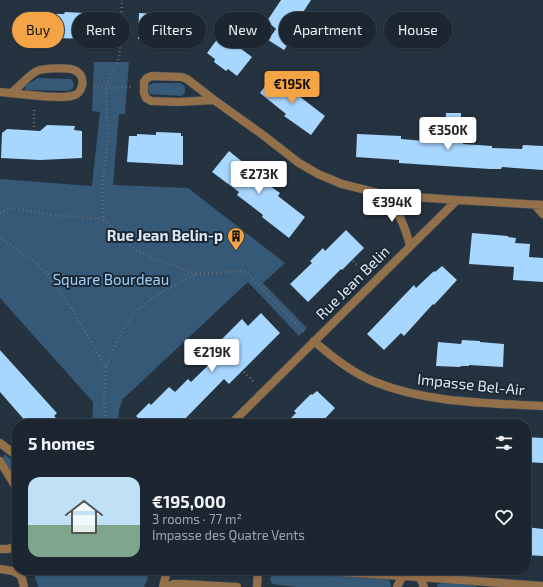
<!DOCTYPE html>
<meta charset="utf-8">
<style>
body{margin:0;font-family:"Exo 2",sans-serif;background:#252e38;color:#f1f3f6;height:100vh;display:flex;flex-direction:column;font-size:15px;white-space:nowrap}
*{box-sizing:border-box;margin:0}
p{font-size:13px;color:#a0a5ab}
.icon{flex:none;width:22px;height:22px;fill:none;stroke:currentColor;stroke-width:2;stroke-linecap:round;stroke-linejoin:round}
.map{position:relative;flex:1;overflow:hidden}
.sheet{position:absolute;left:12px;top:419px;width:519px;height:156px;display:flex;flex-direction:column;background:#1c2630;border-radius:16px;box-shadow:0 1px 3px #0004,0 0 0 1px #3a434c}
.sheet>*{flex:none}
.banner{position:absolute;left:12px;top:12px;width:519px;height:36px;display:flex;gap:8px}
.price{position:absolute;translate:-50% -34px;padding:0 9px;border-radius:4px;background:#fff;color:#222;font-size:13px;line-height:26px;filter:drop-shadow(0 1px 2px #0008)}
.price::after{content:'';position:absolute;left:50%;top:24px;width:12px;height:9px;margin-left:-6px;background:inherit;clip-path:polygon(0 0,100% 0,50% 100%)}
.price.active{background:#f4a444;color:#111}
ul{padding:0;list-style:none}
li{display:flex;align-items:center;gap:12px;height:100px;padding:0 16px}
li span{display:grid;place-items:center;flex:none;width:112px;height:80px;border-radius:12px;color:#555}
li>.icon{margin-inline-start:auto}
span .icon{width:48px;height:48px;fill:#fffc;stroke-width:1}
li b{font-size:17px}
h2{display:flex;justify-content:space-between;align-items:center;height:48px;padding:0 16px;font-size:17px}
.pill{padding:0 14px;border-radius:18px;background:#1c2630;box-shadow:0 1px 3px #0004,0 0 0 1px #3a434c;font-size:14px;line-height:36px}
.pill.active{background:#f4a444;color:#111}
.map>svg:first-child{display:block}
.green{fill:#355977}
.building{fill:#a7d6ff}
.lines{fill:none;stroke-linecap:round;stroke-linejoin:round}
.street-casing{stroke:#43505c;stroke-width:9}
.path{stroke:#626e7a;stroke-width:2.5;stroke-dasharray:1 3;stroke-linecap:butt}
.street{stroke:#936f4a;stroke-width:8}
.labels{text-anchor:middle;stroke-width:4;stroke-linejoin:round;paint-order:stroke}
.poi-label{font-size:15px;font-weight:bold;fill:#dfe8f0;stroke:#1b2936;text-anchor:end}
.park-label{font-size:15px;fill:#a0cff6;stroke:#1b2936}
.street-label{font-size:15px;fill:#dfe8f0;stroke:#1b2936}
</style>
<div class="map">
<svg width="543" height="587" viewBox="0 0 543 587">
<rect width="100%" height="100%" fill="#253340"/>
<path class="green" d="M94,62H129L125,114H119L113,185L188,188L285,263L263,283L307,328L299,336L248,282L123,399L119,410L118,424H92L93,402L0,298V179L92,186L100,112L92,111Z
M38,78L71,79C75,84 75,89 68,91L25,90L26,85Z
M154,83H181L185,87V93L181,96L150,94L148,88L149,85Z
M4,455H6L17,466V481L3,458Z
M33,570H148V577L144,587H38Z
M280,571L388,578L390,582L391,587H296L272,584L270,578L273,574Z
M444,582L477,586L476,587H437L438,584Z"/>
<path class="building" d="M281,0H311L298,20L302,24L284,50L268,40L276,29L267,21Z
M65,12L103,14L102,37L91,36L90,39L52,38L51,40L25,39L26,13L64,14Z
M139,13L178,15L176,41H166L165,43L148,42V39H138Z
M221,34L252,57L237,76L228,69L226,71L214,62L215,59L207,53Z
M274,74L301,94L299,96L325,116L311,135L284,116L286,114L260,93Z
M446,113H461V141H463V144L492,146V148L522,149L523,145L543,146V170L502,167L501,169H490L399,163V160L356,157L357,134L401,136V139L436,142V138L444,139Z
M47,125L75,126L74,130L82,131V158L40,160L1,158L2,133L7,129L40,131Z
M156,132L181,133V136H183V165L127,162L129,136H137V134L156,135Z
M229,151L255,172L253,174L280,193L278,196L305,217L289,238L262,217L263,215L237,195L239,192L212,172Z
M346,230L364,248L342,270L341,269L308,302L290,284L312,263L310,261L323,248L325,251Z
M472,233L508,236V237L516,238L515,243L530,244L529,257L543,258V282L513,280L514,267L469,264Z
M442,266L457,280L434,305L433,304L404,336L401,333L384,350L367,334L414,285L416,288L434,271L435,272Z
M261,313L280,333L229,384L224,379L180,424H144L136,416L149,403L151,405L169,387L175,392L188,379L191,382L227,347L221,340L242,319L248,326Z
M462,340L480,341V342L504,344L503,367L469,365V366H461L460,367L436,366L438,342L461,344Z
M0,350L55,411L57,413L54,416L62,424H28L0,392Z
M317,391L335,408L320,424H285L296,413L294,411L311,394L312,395Z
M526,437L543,438V463L526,462Z
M526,527L543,529V556L526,555Z"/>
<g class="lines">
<g class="street-casing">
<path id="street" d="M0,92L19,94C34,95 57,99 71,96C83,95 87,77 76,71C70,67 43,68 37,71C27,76 20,87 11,93
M214,100L187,79L181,77L152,76L147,78L144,82V93L146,98L151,101L178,102L214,100L263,135L299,163L318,174L342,184L386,195L457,200
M386,195C398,212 405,225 410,246
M535,205L543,214
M314,341C332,357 352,373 375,382C427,403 487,403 543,406
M231,424L457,200L543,205
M0,443L17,456
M0,461L17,489
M0,549H7L17,547
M0,569L13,571L20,575
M306,570L404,576
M20,571L24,587
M419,577L421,580L424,587
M163,587L167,570
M166,587L174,584H182L237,587
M257,587L258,570
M397,587L401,579L404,576L543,586"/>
</g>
<path class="path" d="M94,85L106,88L131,87
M34,127V109
M0,213L4,211L13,208L53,215L103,219
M0,238L33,260L49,276L75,314L106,367C112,352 118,336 128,322C144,299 172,287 196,274L153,258L134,249L103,219L102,186L108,139L106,88C108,76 117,68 119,56C122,41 121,17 122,0
M353,261L365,273
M196,274L242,271L247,273L305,333
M244,372L255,383
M106,424L104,400L106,367"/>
<use href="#street" class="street"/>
</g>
<defs>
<g id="building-pin" transform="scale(0.9)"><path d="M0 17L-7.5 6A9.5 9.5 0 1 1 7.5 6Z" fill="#f4a444" stroke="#1b2936"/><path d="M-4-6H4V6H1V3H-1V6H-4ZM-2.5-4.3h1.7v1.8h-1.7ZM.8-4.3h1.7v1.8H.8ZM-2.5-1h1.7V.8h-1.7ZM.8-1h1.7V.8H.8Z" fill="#111"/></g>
</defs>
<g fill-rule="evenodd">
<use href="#building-pin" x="236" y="236"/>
</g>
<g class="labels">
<g class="poi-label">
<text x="223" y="241">Rue Jean Belin-p</text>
</g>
<g class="park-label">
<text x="111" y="285">Square Bourdeau</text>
</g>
<g class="street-label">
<text transform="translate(353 283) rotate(-45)" y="5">Rue Jean Belin</text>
<text transform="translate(471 385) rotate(6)" y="5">Impasse Bel-Air</text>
</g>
</g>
</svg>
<b class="price active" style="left:292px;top:105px">€195K</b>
<b class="price" style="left:448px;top:151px">€350K</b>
<b class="price" style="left:259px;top:195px">€273K</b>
<b class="price" style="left:392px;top:223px">€394K</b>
<b class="price" style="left:212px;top:373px">€219K</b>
<div class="banner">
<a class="pill active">Buy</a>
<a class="pill">Rent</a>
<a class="pill">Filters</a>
<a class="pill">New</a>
<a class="pill">Apartment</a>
<a class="pill">House</a>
</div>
<section class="sheet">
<h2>5 homes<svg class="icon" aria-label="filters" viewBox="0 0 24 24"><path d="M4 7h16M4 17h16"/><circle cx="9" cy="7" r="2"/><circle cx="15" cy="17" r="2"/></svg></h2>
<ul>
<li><span style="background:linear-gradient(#bfe0f5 60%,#7fa58c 0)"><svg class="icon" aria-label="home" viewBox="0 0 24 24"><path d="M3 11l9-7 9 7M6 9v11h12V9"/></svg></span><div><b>€195,000</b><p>3 rooms · 77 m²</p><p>Impasse des Quatre Vents</p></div><svg class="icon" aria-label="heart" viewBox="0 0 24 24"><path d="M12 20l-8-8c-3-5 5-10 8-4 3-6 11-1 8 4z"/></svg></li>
</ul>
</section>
</div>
